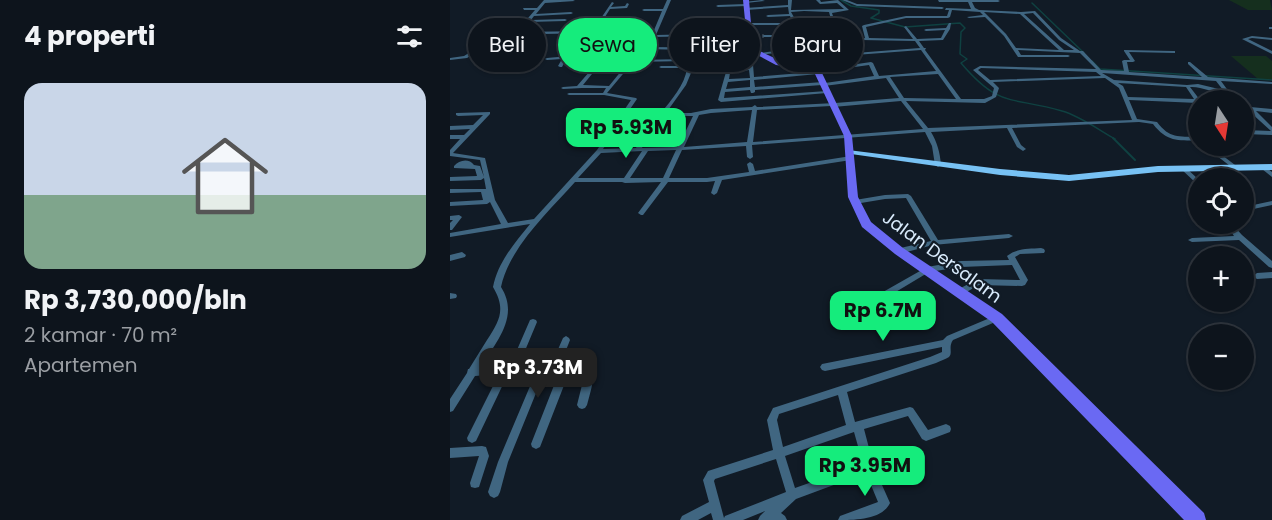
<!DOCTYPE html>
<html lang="id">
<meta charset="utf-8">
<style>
body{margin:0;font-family:Poppins,sans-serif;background:#1b2129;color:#f1f3f6;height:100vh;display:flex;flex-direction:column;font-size:22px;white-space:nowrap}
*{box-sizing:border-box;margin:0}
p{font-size:20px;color:#9a9ea3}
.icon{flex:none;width:33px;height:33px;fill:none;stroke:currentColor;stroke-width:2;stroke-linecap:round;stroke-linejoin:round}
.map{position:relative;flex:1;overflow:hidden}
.details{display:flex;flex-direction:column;background:#0d141c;width:450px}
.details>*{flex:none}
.top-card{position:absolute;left:18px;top:18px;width:570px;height:54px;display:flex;gap:12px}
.needle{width:39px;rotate:168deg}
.controls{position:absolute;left:738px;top:90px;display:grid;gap:12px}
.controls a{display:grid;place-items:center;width:66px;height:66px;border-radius:50%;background:#0d141c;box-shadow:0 2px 4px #0004,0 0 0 2px #2d333b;font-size:30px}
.price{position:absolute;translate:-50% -51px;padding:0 14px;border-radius:12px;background:#15ec7c;color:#111;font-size:20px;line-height:39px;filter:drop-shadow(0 2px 3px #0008)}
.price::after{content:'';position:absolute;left:50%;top:36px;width:18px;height:14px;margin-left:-9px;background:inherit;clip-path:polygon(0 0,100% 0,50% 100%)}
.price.active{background:#222;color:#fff}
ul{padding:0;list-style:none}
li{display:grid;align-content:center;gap:12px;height:318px;padding:0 24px}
li span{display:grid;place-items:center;height:186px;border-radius:18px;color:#555}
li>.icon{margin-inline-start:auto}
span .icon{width:108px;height:108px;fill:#fffc;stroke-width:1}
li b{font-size:26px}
h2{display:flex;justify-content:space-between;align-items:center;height:72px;padding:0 24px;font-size:26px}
.pill{padding:0 21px;border-radius:27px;background:#0d141c;box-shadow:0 2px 4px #0004,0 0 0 2px #2d333b;font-size:21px;line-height:54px}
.pill.active{background:#15ec7c;color:#111}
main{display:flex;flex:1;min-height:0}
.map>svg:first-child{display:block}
.green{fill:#152f1e}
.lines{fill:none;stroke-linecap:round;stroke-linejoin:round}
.stream-far1{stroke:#0f4141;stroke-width:1.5}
.stream{stroke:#0f4141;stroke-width:2}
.street-tunnel{stroke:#2f3a46;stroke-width:4;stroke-dasharray:4 2;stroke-linecap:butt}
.street{fill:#406681;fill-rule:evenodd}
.secondary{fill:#78c2f4;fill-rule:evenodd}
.primary{fill:#6a69f3;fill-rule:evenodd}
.labels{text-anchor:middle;stroke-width:4.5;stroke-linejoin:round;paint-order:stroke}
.street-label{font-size:18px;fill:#d9ebfc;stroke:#111b26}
</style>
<main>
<section class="details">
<h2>4 properti<svg class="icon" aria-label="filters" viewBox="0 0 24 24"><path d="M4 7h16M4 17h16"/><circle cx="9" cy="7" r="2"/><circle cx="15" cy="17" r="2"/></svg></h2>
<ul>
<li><span style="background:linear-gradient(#c9d6e8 60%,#7fa58c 0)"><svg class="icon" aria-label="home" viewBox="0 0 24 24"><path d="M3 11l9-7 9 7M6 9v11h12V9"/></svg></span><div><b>Rp 3,730,000/bln</b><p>2 kamar · 70 m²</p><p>Apartemen</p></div></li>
</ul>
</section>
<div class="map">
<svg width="822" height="520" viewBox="0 0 822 520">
<rect width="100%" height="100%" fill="#111b26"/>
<path class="green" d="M779,0H820L822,10H798Z
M781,56H816L822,61V79H808Z"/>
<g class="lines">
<path class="stream-far1" d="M391,0L401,6L429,10V13L421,18L455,27L510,23L515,28L511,32L510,54L517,59L511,63C550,109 561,96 612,111C630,116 649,130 665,139
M582,3L634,53
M642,61L650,69L822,80"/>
<path class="stream" d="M663,138L685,160"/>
<path class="street-tunnel" d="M300,36H314"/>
<path class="street" d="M94,0H123L125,1L95,3L86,14L121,12L123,13L121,14L84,16L81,20L115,19L117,20L115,21L79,22L74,27L63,32L143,31L177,33L183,22H152L150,25L147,24L162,2L164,3L161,7L175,6L177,3L179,4L177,8L160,9L153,20H186L181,33L202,35L212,11H194L192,10L194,9H213L217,0H221L206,35L298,33L300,34L298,35L204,37L196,47L302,48L304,50L302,52L304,77L364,72V70H366L421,62L423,63L429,76L486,71L471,50L405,55L365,64L364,67L362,68L360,67L361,63L355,50L308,55V54L310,53L354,47L349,37H314L312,36L314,35H348L344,25H297L295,24L297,23H343L340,16L318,17L316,16L318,15L339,14L338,7L296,10L295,8L338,5V0H342L341,10L394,9L387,3L370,4L366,0H370L371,2L388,0L399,10L382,13L391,41L415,38L412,26L414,25L456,16H497L499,10H495L496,8L521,9L518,2H489L488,0H548L550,1L548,2H522L525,8L529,10L571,12L585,11L611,38L630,51H633L651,70L674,71L672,61L674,60H680L674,51V50L723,51H725V53L679,52L685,61L683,62H677L679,72L752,77L738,64V62H740L758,77L822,82V84L771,81L779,92C767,96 754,86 740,87L750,100H748V103L679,100L687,119L707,122C720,139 728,136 748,137V141C727,140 717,142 703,124L689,122L562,128L571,145L576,149L573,151L567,147L557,128L481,132C487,142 490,152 491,165L488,167L485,165L482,146L475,132L302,145L303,157L300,159L297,157L296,146L232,150L219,178H257L299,172L297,164L300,162L303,164L305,171L401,156L404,158L401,160L272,180L267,193L264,195L261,193L265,181L257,182H218L193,215H191L188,213L211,182L175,183L172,182H125C99,211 59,248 51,287C70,317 46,342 30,368L60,366L80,320L83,319L86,320L87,322L69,365L89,364L93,362L96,364L102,363L113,338L116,336L119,338L120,340L111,363C119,361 132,360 140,362C146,378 141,389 137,405L135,408L132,409L129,408L127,405L134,377L133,369L120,370L90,447L86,449L82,447L81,444L110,370L95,371L58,462L50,492L48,496L44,498L40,496L38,492L48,462L86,372L58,374L26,441L22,443L18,441L17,438L49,374L25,376L3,411L0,412V399L17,373L18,369H19C25,359 31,350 37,340C50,320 56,309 43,287C48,262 64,244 80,224L0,237V233L51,224L40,202L37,204L0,206V202L33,200L31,192L0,193V189H36L34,178L31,180L0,181V177L27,176L25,169L4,168V166C9,160 19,158 24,165L30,166L34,177L30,160L0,156V150L10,139H0V135H14L20,129L0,130V126L23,125L33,115L8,116L6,115V113L40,112V114L3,153L35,158L45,200L58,223L84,219L147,150L181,100L154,95H119L117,94L119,93H153L156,88H132L113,89L111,88L113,87L127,86L153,56H155V58L133,85L159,86L189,49L148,50L144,56L117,58L112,67H110L108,66L112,59L97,60L95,59L97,58L141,54L144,50L108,52V51L110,50L148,47H192L200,37L180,36L178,37L176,35L143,33L92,34L77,44L75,43L76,42L87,34H58L47,39L17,58L0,60V58L14,56L45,37L64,28L46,29H45V27L72,25L85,10H74L73,8H87ZM502,10L530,12L533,15L517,17L519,18L535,17L554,36L568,57H618L620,56L618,55H571L568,50L630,53L646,69L530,66L523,70L544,88L542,96L534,99H511L475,50L476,48H474L469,41L493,40L500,29L501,23H499L496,28L476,29L474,30L476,31L495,30L491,38L467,39L456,26L454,27L463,39L419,38L416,27L456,18H498L500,17ZM354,11L379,12L387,42L357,46L347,25L349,24L346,21L364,20L366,19L364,18L345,19L341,12ZM534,12L570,14L609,50L566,48L556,34ZM583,13L609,40L624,50H614L574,14ZM411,40L465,41L470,48L405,53L364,61L359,49ZM194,49L239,50L238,59L185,60ZM243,50H299L298,52L299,68L280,70V60L278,59L276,60V72L268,100L271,102L377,93L379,92L377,91L274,98L275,92L300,90L301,93H303L305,92V90L372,85L374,86L436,78L449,98L385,103L307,107L305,105L302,107L261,109L241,113H216L236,85L241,73ZM238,61L237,66H211L209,67L211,68H237C235,85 221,100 211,113L178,112L187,99L186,98L157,93L183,62ZM419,65L424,76L375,83L373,82L305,87L304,80L368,74L370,73L369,72ZM531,68L646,72L651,76L540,80L528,70ZM299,70L300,78L279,79L280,73ZM652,73L766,81L773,90L748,84L737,85L664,80ZM488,74L506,99L454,98L440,77ZM655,78L669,88L682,120L478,128L456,101L535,103L546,97L549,88L543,82ZM300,80V87L276,89L278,82ZM668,83L736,87L744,99L678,97L673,86ZM451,101L473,129L303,142L307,110L381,106L383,107ZM302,110L297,142L234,147L249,115L261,113ZM175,116H204L186,148L153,149L160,139L178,138L181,136L178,134L162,135ZM209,116H223L218,125L221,127L224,125L228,116H243L228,147L192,148ZM226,150L213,178H180L198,151ZM192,151L174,178H128L151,153Z
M312,0L315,1L296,3L294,2Z
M392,0H397L407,4L492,7L494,8L492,9L407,6Z
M296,4L297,6L268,7L266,6L268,5Z
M819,27H822V29H819Z
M802,36L822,38V40L802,38L798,39L822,51V54L792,39Z
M800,107L822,109V113L806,111L822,127V135L794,134V130L821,131L799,111L794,110V108Z
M743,126L748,130V135L746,134L740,128Z
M754,146H760L789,168L786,170L784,169Z
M733,166L735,167L748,179V184L746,183L731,169L730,168Z
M814,166L822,172V177L812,169L811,168Z
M458,194L461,196L488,240L559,234L563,236L559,238L483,245L449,254L446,253L445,251L446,249L481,241L456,198L435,199L405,204L402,202L405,200L435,195Z
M822,201V205L794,211V207Z
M9,215L12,217L2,230H0V223L3,220H0V216Z
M776,224H782L792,235L822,261V268L819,267L789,240L742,242L738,240L742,238L784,236Z
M591,248L594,249L595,251L594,253L570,254L565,257L578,280L575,285L572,286L529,285L511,295H505L504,293L505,291L528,279L570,280L562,265L511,267L479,272L439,296H433L432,294L433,292L477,267L511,261L559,260L557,256C567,248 579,249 591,248Z
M12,252L16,255L15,257L0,261V255Z
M822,272V278L807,279L803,276L807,273Z
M0,293L6,294L7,296L6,298L0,299Z
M547,315L550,316L551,318L550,320L503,340C498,347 503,353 499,357C496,359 490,361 486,363L397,392L405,422L460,407L463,408L478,430L496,424L500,426L501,429L500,432L476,441L472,439L458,416L414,429L424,467L440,503C432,520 405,520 388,520L390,516L428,502L416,473L346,499L331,513L335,516L337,520H308L310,516L315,511L293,520H263L261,513L248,520H230L232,516L259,502L253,480L258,471L323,450L317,420L323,408L480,357L492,352V347L375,371L372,370L370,367L372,364L493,340L497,336ZM388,395L396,425L333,447L327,420L329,414ZM404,432L413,464L345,488L335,456ZM326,459L336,492L275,516L274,518L264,481L265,479Z
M32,446L36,447L39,456L29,487L25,488L21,487L20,483L29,456L0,458V448Z"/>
<path class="secondary" d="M398,150L550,169L619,175L708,166L822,164V170L708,172L619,181L550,175L401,154L397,152Z"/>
<path class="primary" d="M293,0H299L303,48L331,61L364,66L372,73L402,136L408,197L421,222L453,248L552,314L754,513L756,520H734L542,322L445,254L412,227L398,197L394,136L365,74L359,70L326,65L298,50Z"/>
</g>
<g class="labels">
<g class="street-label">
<text transform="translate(492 257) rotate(36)" y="6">Jalan Dersalam</text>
</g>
</g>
</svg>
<div class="controls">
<a><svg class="needle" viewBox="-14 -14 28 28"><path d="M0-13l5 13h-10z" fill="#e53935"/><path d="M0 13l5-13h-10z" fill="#9a9ea3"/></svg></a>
<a><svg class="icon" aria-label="locate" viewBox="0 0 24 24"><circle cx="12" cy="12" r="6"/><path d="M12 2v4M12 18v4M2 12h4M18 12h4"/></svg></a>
<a>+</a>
<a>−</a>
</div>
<b class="price" style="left:176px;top:159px">Rp 5.93M</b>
<b class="price" style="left:433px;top:342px">Rp 6.7M</b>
<b class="price active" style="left:88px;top:399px">Rp 3.73M</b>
<b class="price" style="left:415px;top:497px">Rp 3.95M</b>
<div class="top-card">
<a class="pill">Beli</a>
<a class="pill active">Sewa</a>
<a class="pill">Filter</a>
<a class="pill">Baru</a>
</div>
</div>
</main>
